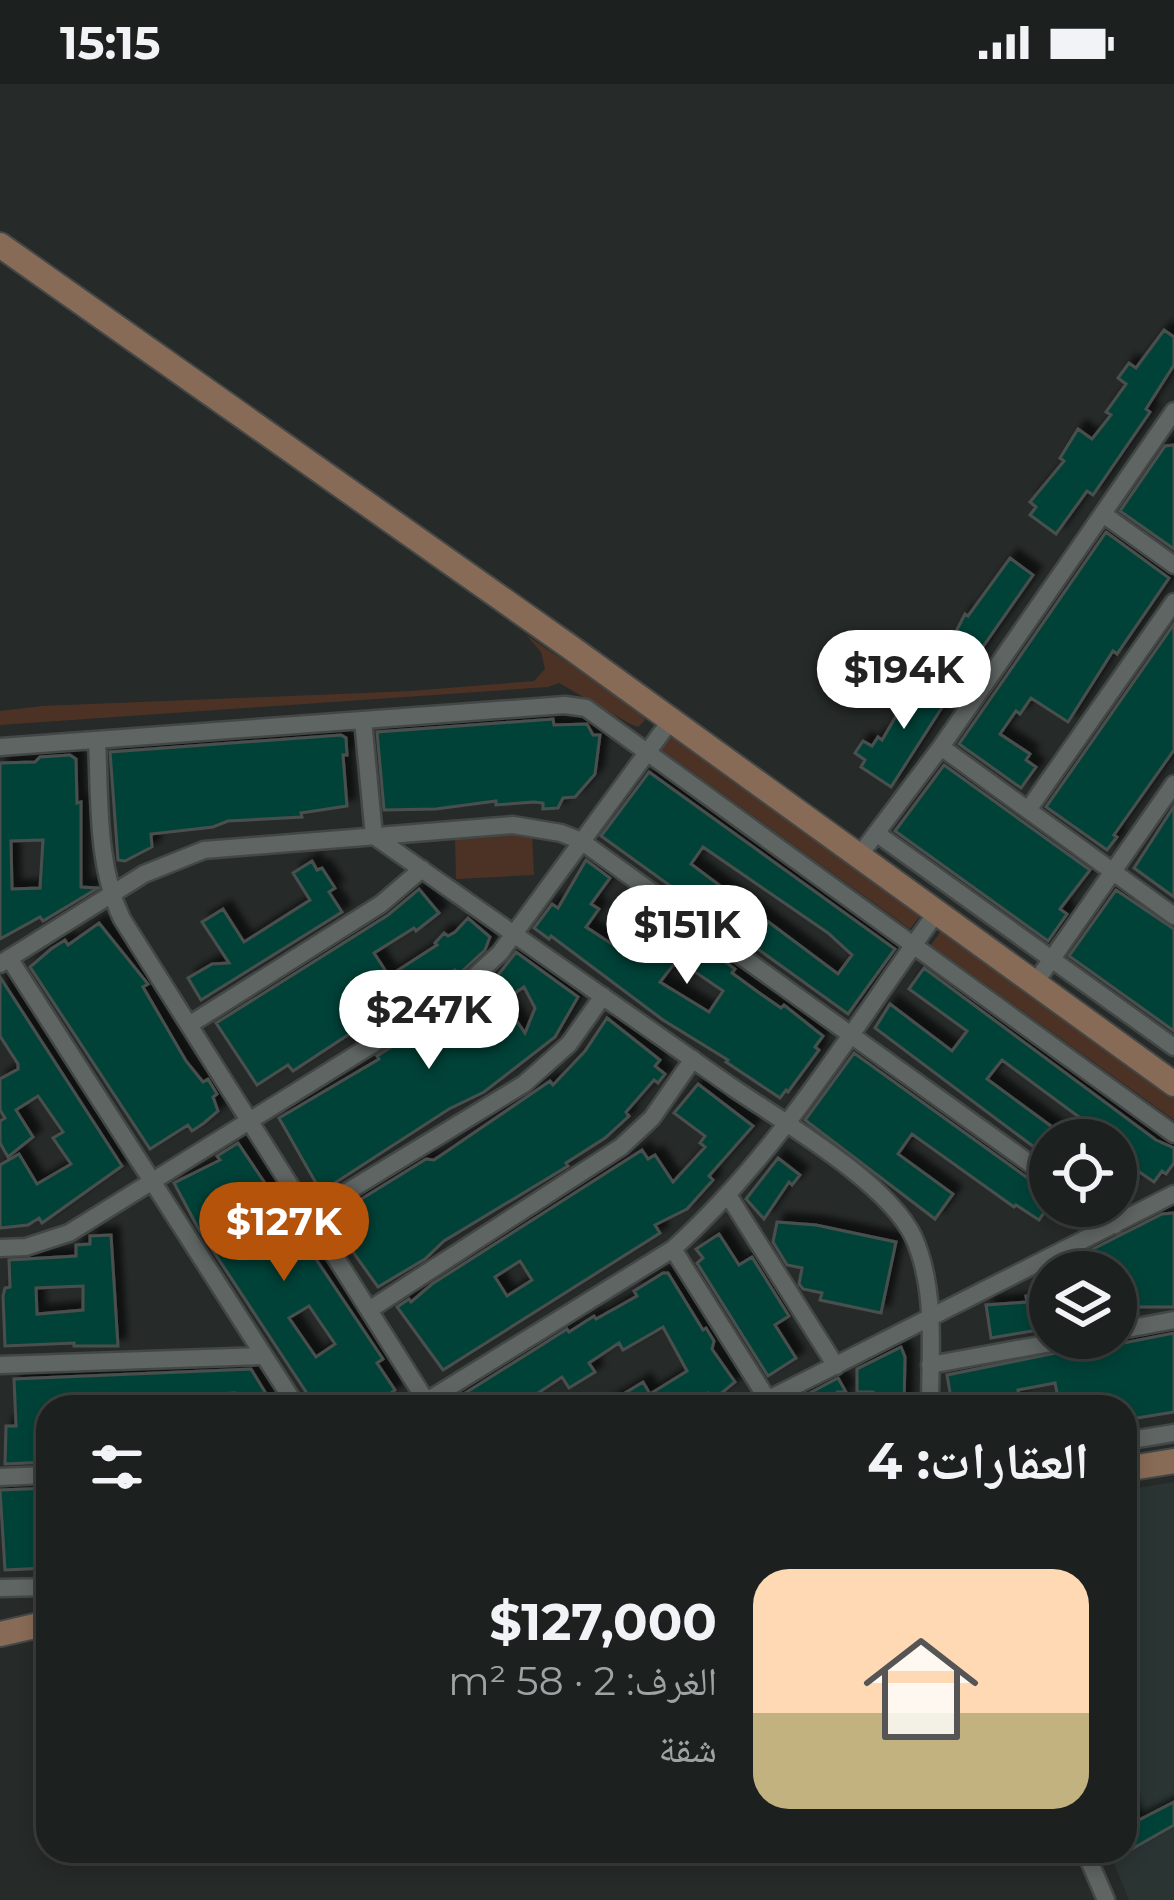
<!DOCTYPE html>
<html lang="ar">
<meta charset="utf-8">
<style>
body{margin:0;font-family:Montserrat,"Noto Naskh Arabic",sans-serif;background:#252828;color:#f1f3f6;direction:rtl;height:100vh;display:flex;flex-direction:column;font-size:45px;white-space:nowrap}
*{box-sizing:border-box;margin:0}
p{font-size:39px;color:#a0a3a4}
.icon{flex:none;width:66px;height:66px;fill:none;stroke:currentColor;stroke-width:2;stroke-linecap:round;stroke-linejoin:round}
.map{position:relative;flex:1;overflow:hidden;direction:ltr}
.details{position:absolute;left:36px;top:1311px;width:1101px;height:468px;display:flex;flex-direction:column;background:#1c201f;border-radius:36px;box-shadow:0 6px 18px #0003,0 0 0 3px #3a3e3d;direction:rtl}
.details>*{flex:none}
.buttons{position:absolute;left:1029px;top:1035px;display:grid;gap:24px}
.buttons a{display:grid;place-items:center;width:108px;height:108px;border-radius:50%;background:#1c201f;box-shadow:0 6px 18px #0003,0 0 0 3px #3a3e3d;font-size:60px}
.price{position:absolute;translate:-50% -102px;padding:0 27px;border-radius:42px;background:#fff;color:#222;font-size:39px;line-height:78px;filter:drop-shadow(0 3px 6px #0008)}
.price::after{content:'';position:absolute;left:50%;top:72px;width:36px;height:27px;margin-left:-18px;background:inherit;clip-path:polygon(0 0,100% 0,50% 100%)}
.price.current{background:#b45309;color:#fff}
ul{padding:0;list-style:none}
li{display:flex;align-items:center;gap:36px;height:300px;padding:0 48px}
li span{display:grid;place-items:center;flex:none;width:336px;height:240px;border-radius:36px;color:#555}
li>.icon{margin-inline-start:auto}
span .icon{width:144px;height:144px;fill:#fffc;stroke-width:1}
li b{font-size:51px}
h2{display:flex;justify-content:space-between;align-items:center;height:144px;padding:0 48px;font-size:51px}
.status{display:flex;justify-content:space-between;align-items:center;height:84px;padding:0 60px;background:#1c201f;direction:ltr}
.status svg{height:33px;fill:currentColor}
.map>svg:first-child{display:block}
.built{fill:#2a3533}
.green{fill:#4c3224}
.building{fill:#054239;stroke:#4a504e;stroke-width:3;fill-rule:evenodd;filter:url(#shadow)}
.lines{fill:none;stroke-linecap:round;stroke-linejoin:round}
.street-casing{stroke:#434746;stroke-width:21}
.secondary-casing{stroke:#434746;stroke-width:28}
.street{stroke:#5f6563;stroke-width:16}
.secondary{stroke:#886b56;stroke-width:24}
</style>
<div class="status"><b>15:15</b><svg viewBox="0 0 49 12"><path d="M0 12V9h3v3zM5 12V6h3v6zM10 12V3h3v9zM15 12V0h3v12zM26 1h20v11H26zM47 4h2v5h-2z"/></svg></div>
<div class="map">
<svg width="1174" height="1816" viewBox="0 0 1174 1816">
<defs>
<filter id="shadow"><feDropShadow dx="8" dy="-8" stdDeviation="3" flood-color="#0009"/></filter>
</defs>
<rect width="100%" height="100%" fill="#262a29"/>
<path class="built" d="M1174,1398V1816H1129L1109,1767H1125V1406Z"/>
<path class="green" d="M526,551L640,627L645,636L638,643L630,640L559,599L548,603L0,641V627L42,622L411,607L534,597L545,585L541,568Z
M669,651L920,832L910,845L659,664Z
M532,749L534,791L456,795L455,752Z
M941,847L1174,1014V1036L931,861Z"/>
<path class="building" d="M1164,246L1174,253V281L1146,325L1150,328L1093,411L1087,407L1056,450L1030,431L1036,423L1030,418L1064,377L1060,374L1078,345L1092,355L1111,331L1106,328L1126,300L1118,294L1129,279L1136,284Z
M1174,361V465L1120,427L1165,362Z
M1106,448L1169,494L1117,570L1113,567L1068,638L1031,614L1020,630L1016,627L1000,650L1030,670L1026,676L1036,683L1021,704L959,660Z
M1010,474L1033,491L973,577L949,561L965,530L968,532Z
M1174,540V666L1114,751L1117,753L1107,766L1046,723Z
M920,591L950,611L891,703L861,683L865,676L855,669L863,657L872,662L878,653L882,656Z
M553,635L554,641L587,640L593,651H600L595,690L575,713L563,714L558,724L543,725V719L534,718L496,721V717L436,725L384,726L377,648Z
M341,651L346,654L347,671H343L347,722L301,729L302,733L228,737L213,743L151,750L152,763L125,777L118,776L110,668Z
M70,671L76,675L77,719L81,718V803L98,804L43,837L40,833L0,855V679L35,678L40,673ZM43,756L40,804L12,805L11,757Z
M944,681L1090,786L1060,825L1067,830L1048,857L895,747Z
M649,688L895,865L848,930L601,752ZM703,763L828,849L852,871L838,890L691,780Z
M1174,722V813L1134,784Z
M586,776L610,794L591,820L599,825L586,843L615,862L641,821L650,823L668,836L666,838L684,852L686,849L735,885L732,889L758,908L781,924L784,921L823,952L815,963L819,966L788,1008L786,1006L780,1014L726,978L728,976L663,936L551,852L549,855L534,844L552,820L558,824ZM674,880L685,887L688,883L723,907L709,928L660,898Z
M312,777L317,786L322,784L335,804L329,808L342,828L201,916L188,894L212,880L229,879L202,838L223,825L244,858L310,816L293,789Z
M419,805L439,829L416,847L414,844L374,869L389,892L437,861L435,859L444,849L448,852L455,848L468,834L490,853L485,866L459,890L455,886L393,930L389,924L293,987L288,981L257,1001L216,939L388,831Z
M1116,806L1174,845V947L1069,872Z
M99,839L148,900L143,903L186,977L203,998L208,995L217,1010L213,1013L218,1027L204,1039L192,1047L188,1041L150,1065L30,883L51,865L65,856L68,861Z
M516,868L578,913L555,953L484,1008L449,1025L321,1108L279,1034L379,975L377,972L491,900ZM524,903L535,924L525,949L503,917Z
M924,884L1156,1056L1174,1064V1079L1166,1090L1162,1087L1154,1098L1138,1087L1116,1117V1056H1110L1002,976L987,995L1070,1056H1050V1075L875,944L890,920L952,967L967,947L909,905Z
M0,893L122,1082L42,1139L39,1134L28,1141L0,1144V1081L19,1070L37,1100L71,1080L53,1054L63,1048L38,1012L16,1026L33,1053L8,1073L0,1059V1037L5,1034L0,1026V995L18,985V980L0,952Z
M607,934L660,976L655,982L665,990L658,999L654,996L626,1028L629,1032L605,1054L566,1079L568,1082L444,1157L425,1175L378,1203L355,1171L340,1144L344,1141L337,1130L426,1075L434,1076L550,997L553,1001L585,967Z
M854,969L1050,1110V1120L1039,1136L1016,1121L1014,1123L912,1050L898,1070L953,1110L935,1135L805,1036Z
M698,1000L753,1042L709,1092L713,1096L687,1125L655,1141L660,1149L443,1286L397,1223L409,1215L411,1218L432,1200L642,1066L648,1075L655,1071L673,1098L705,1063L700,1059L705,1052L674,1029ZM520,1177L532,1196L507,1212L495,1193Z
M238,1059L383,1275L377,1279L395,1306L374,1323H316L198,1144L174,1099L220,1076L217,1072ZM309,1222L335,1260L316,1273L289,1234Z
M778,1074L800,1091L792,1101L789,1098L764,1135L746,1115Z
M1174,1129V1223H1137L1138,1230L1116,1233V1185L1092,1188L1089,1167L1162,1130Z
M777,1138L816,1141L896,1158L881,1229L820,1216L822,1209L803,1205L799,1200L802,1184L787,1181L773,1158Z
M719,1150L739,1181L752,1173L789,1232L775,1241L796,1274L768,1292L697,1179L703,1174L696,1165Z
M111,1151L118,1262H74V1259L5,1262L3,1212L5,1204L10,1203L9,1176L76,1172V1161L90,1160V1152ZM83,1202V1226L37,1230L36,1204Z
M663,1189H668L703,1246L706,1244L714,1257L712,1265L735,1298L713,1316L708,1309L687,1323H602L643,1298L650,1310L687,1287L663,1243L623,1266L619,1259L589,1279L595,1288L569,1304L562,1293L517,1323H510L505,1315L491,1323H443L567,1245L569,1248L594,1232L596,1235L637,1212L634,1207Z
M1050,1207V1244L991,1254L986,1221L1027,1218L1026,1212Z
M1174,1249V1328L1125,1336V1323H1060L1055,1299L1018,1306L1019,1314L952,1320L947,1291L1109,1258L1118,1260Z
M901,1263L905,1273L904,1323H874L873,1308H857V1285Z
M251,1285L273,1321L241,1322L235,1309L196,1311L197,1316L75,1318L48,1323V1378L5,1380L6,1342H16L14,1295Z
M838,1294L846,1308H838L843,1318L833,1323H783Z
M48,1404V1427L41,1428L42,1451L48,1450V1484L5,1486L0,1406Z
M1125,1715L1135,1738L1174,1718V1741L1125,1769Z"/>
<g class="lines">
<g class="street-casing">
<path id="street" d="M1103,430L1174,481
M363,636L374,752C494,835 613,919 732,1003C783,1038 887,1098 913,1152C937,1204 930,1268 930,1323
M97,656C100,715 96,780 122,835L430,1323
M0,663L565,621L586,624L1174,1050
M941,663L1174,832
M1028,726L1174,518
M876,749L1174,963
M859,772L941,663L1174,327
M9,874L297,1323
M0,880L144,790L204,766L513,741L561,749L581,757L1050,1094
M1035,899L1174,700
M189,941L381,820L422,785
M728,1111L836,1282
M1088,1122L1115,1141
M309,1131L524,1000L569,960L603,912
M0,1164L26,1163L69,1149L460,906L500,869L671,636
M673,1165L768,1316
M369,1226L621,1063L652,1034L693,975
M1116,1247L1174,1236
M0,1281L264,1272
M930,1281L1078,1254
M417,1323L673,1165C778,1070 854,943 937,828
M753,1323L1174,1110
M1125,1357L1174,1349
M0,1393L48,1391
M0,1504L48,1503
M1085,1767L1106,1816"/>
</g>
<g class="secondary-casing">
<path id="secondary" d="M0,161L570,563L1174,1000
M1125,1385L1174,1377
M0,1550L48,1539"/>
</g>
<use href="#street" class="street"/>
<use href="#secondary" class="secondary"/>
</g>
</svg>
<div class="buttons">
<a><svg class="icon" aria-label="locate" viewBox="0 0 24 24"><circle cx="12" cy="12" r="6"/><path d="M12 2v4M12 18v4M2 12h4M18 12h4"/></svg></a>
<a><svg class="icon" aria-label="layers" viewBox="0 0 24 24"><path d="M12 4l9 5-9 5-9-5zM3 14l9 5 9-5"/></svg></a>
</div>
<b class="price" style="left:904px;top:648px">$194K</b>
<b class="price" style="left:687px;top:903px">$151K</b>
<b class="price" style="left:429px;top:988px">$247K</b>
<b class="price current" style="left:284px;top:1200px">$127K</b>
<section class="details">
<h2>العقارات: 4<svg class="icon" aria-label="filters" viewBox="0 0 24 24"><path d="M4 7h16M4 17h16"/><circle cx="9" cy="7" r="2"/><circle cx="15" cy="17" r="2"/></svg></h2>
<ul>
<li><span style="background:linear-gradient(#ffd9b3 60%,#c2b280 0)"><svg class="icon" aria-label="home" viewBox="0 0 24 24"><path d="M3 11l9-7 9 7M6 9v11h12V9"/></svg></span><div><b>$127,000</b><p>الغرف: 2 · 58 m²</p><p>شقة</p></div></li>
</ul>
</section>
</div>
